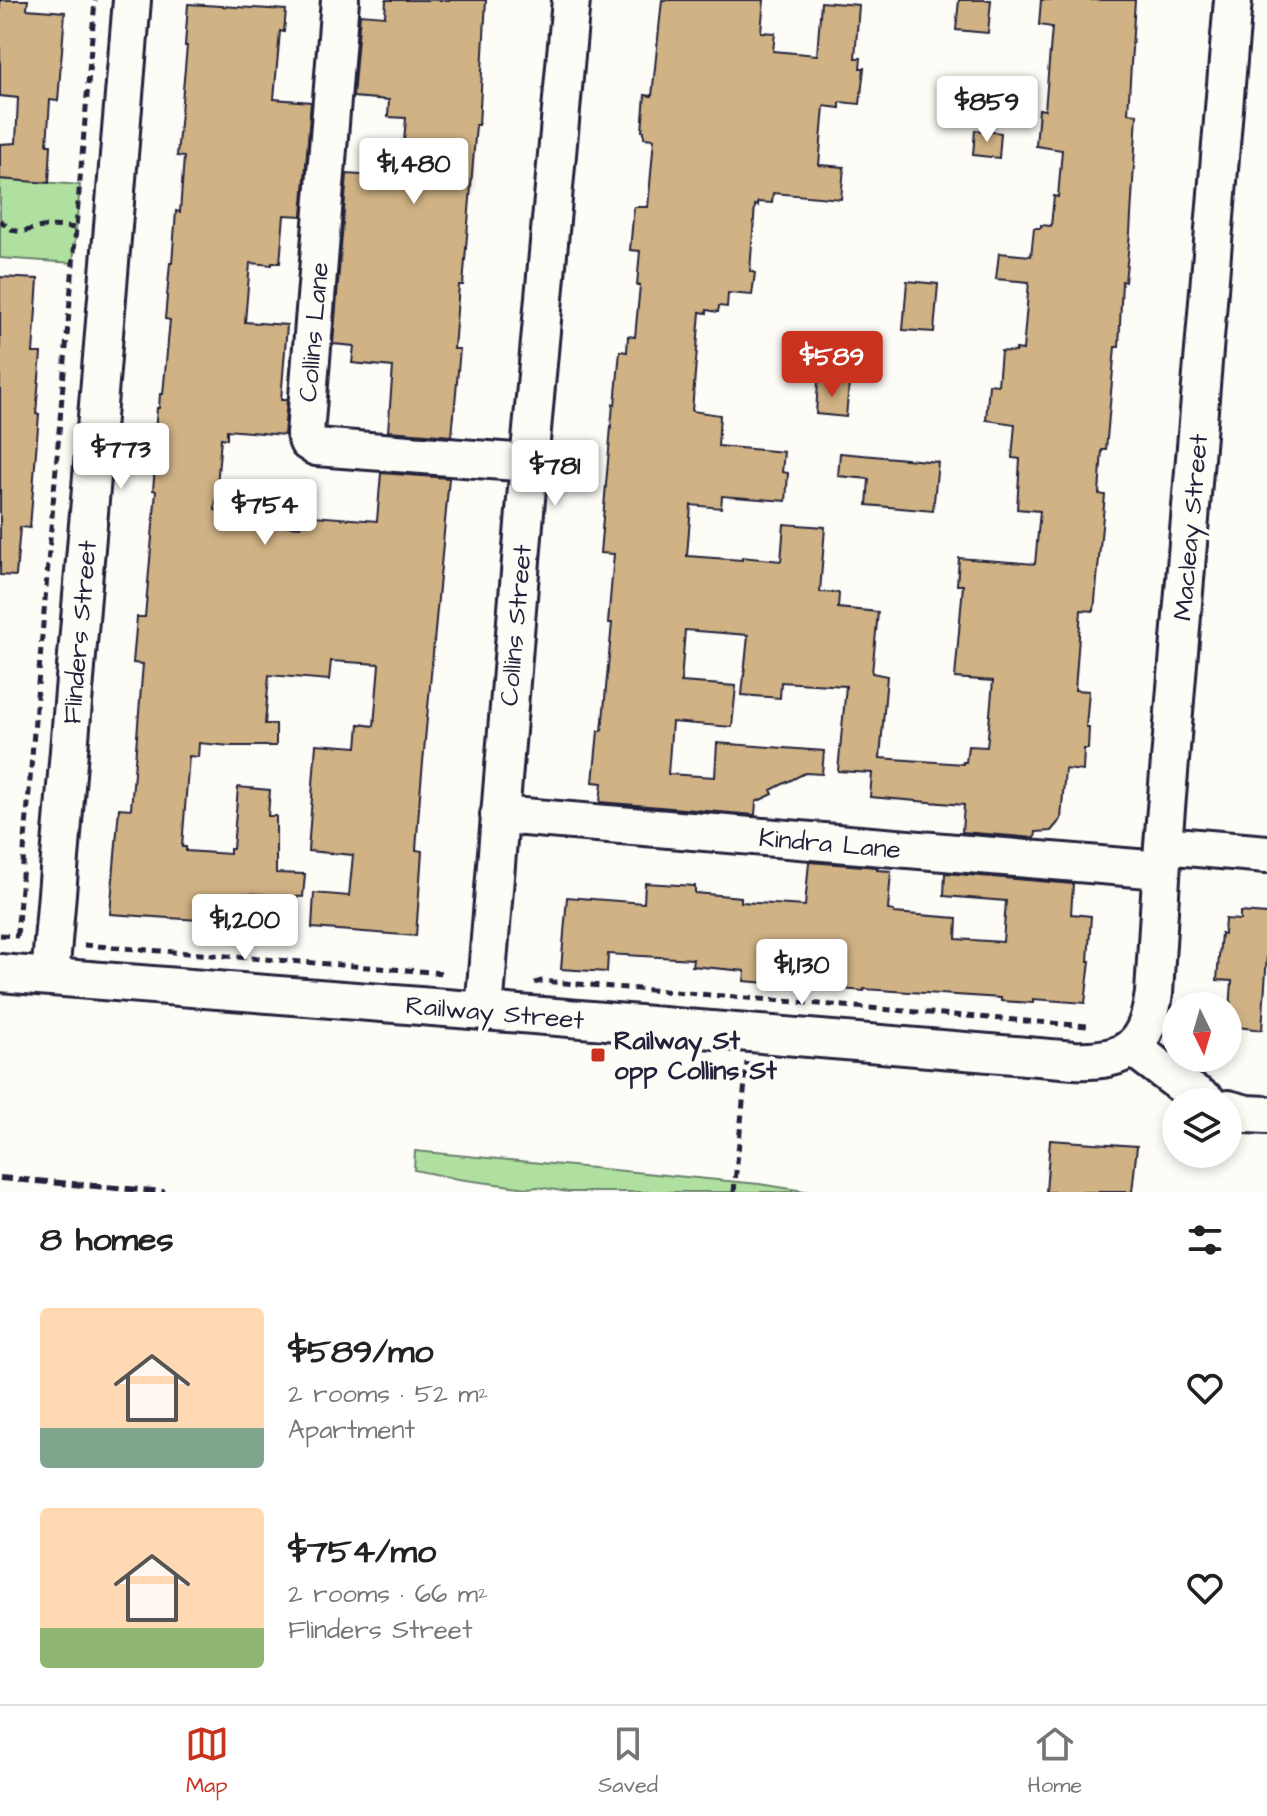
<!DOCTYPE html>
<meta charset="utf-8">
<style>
body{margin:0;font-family:"Architects Daughter",sans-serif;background:#f6f6f6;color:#222;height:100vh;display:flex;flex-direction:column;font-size:30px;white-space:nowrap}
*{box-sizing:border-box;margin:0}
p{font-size:26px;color:#767676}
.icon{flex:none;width:44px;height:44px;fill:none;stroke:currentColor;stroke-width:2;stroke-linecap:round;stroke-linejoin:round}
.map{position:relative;height:1192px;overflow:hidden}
.details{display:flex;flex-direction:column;background:#fff;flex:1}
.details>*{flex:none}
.needle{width:52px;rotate:175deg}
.buttons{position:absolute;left:1162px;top:992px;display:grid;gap:16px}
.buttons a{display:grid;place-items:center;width:80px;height:80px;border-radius:50%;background:#fff;box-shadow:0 4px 12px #0003;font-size:40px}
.price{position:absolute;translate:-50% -68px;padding:0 18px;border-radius:8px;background:#fff;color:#222;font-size:26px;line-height:52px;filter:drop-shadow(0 2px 4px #0008)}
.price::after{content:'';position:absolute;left:50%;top:48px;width:24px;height:18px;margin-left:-12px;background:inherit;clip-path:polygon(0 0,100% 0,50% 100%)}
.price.current{background:#c8321e;color:#fff}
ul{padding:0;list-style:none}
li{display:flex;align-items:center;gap:24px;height:200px;padding:0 40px}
li span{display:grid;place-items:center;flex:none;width:224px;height:160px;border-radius:8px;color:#555}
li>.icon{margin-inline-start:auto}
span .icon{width:96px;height:96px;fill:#fffc;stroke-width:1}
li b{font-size:34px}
h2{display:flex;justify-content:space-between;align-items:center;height:96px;padding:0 40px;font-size:34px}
.dock{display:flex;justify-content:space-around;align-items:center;height:112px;border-top:2px solid #e0e0e0;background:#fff;font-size:22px;color:#767676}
.dock a{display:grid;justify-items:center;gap:4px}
.dock .current{color:#c8321e}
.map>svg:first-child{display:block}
.green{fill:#b0e09f;stroke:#69816d;stroke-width:2}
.building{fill:#d0b285;stroke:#22223b;stroke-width:2}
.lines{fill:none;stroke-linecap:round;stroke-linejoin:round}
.minor-casing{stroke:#22223b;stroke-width:42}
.path{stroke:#22223b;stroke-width:5;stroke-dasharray:8 6;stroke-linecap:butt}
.minor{stroke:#fdfcf7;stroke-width:36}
.rail{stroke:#22223b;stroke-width:6;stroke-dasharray:12 6;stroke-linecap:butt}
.poi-dot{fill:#c8321e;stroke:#fdfcf7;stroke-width:3}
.labels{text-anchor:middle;stroke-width:8;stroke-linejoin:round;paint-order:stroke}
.street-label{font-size:26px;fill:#22223b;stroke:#fdfcf7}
.poi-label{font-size:26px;font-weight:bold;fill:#22223b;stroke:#fdfcf7;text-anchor:start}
</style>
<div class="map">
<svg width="1267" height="1192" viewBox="0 0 1267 1192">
<rect width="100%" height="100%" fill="#fdfcf7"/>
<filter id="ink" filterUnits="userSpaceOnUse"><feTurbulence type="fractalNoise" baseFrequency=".0125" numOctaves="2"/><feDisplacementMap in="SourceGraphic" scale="16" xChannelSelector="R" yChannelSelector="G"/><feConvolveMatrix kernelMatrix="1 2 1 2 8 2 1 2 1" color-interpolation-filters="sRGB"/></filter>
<g filter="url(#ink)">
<path class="green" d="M0,179L80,185L73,263L0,258Z
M415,1151L759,1184L811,1192H568L538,1187L527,1188L458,1179L414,1170Z"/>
<path class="building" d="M0,0H28L27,9L65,12L58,101L50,100L47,145H51L49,183L0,179V144L16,143L18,98L0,96Z
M386,0H486L479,125H476L463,285H459L454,349H460L452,436L388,431L393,367L352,363L354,346L333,344L347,174L389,177V175L401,176L406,118L388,117L389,100L353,97L360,14L385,16Z
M662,0H764L761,32L775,33L773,51L817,55L821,2L859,5L855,58H861L860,68H864L860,104L840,102V108L824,106L819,165L844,167L841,199L773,193L772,203L758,202V206L755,205L750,271L755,273L752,295L728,293L727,307L719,306L718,312L707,310V313L700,312L692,411L720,415L718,446L784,452L782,472L788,473L786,501L722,496L721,508L691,505L687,556L742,560V557L781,561L784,524L825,527L820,592L839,593L838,608L878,612L872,673L887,676L880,758L963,764V762H966L968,746L987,747L993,681L955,678L963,585H957L959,558L1035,564L1040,511L1017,509L1020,459L1012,458L1015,424L986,420L989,384L998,385L1001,351L1016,352V349L1023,350L1029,282L996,279L999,253L1031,256L1034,228H1041V225L1051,226L1054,196L1058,197L1062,150L1036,146L1039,109L1045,110L1052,27L1039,25L1041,0H1135L1128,113L1137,114L1130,233L1125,282L1122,281L1119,347H1115L1106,450H1102L1099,494L1105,495L1094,611L1081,610L1075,690L1089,691L1086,727H1089L1088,749H1084L1083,771L1065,769L1061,819L1051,831L1036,832L1035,838L962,832L964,805L870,797L872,773L838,771L846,686L781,682L780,698L742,695L748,635L685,630L681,682L736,686L732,727L672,722L668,774L715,777L717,743L824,751L822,774L805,773L771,790L773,794L756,802L755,815L600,802L602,783L593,782L598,731H602L612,623H608L614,554L600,553L613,404L615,405L620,351L627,352L628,336L635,337L640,285H637L640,251L630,250L634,207H648L654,139L644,138V131H642L645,95L652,96Z
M959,0H991L988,33L956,30Z
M188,4L286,10L284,32L280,31L274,99L311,102L302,216L284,215L280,263H272V265L250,263L245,322L287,325L281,400H287L284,435L227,430V439L221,438L215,510L250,513L249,523L300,527L301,515L377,521L381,473L449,478L420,795L416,850L422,851L416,936L312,928L314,893L349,896L353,855L308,851L316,744L357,747L359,724L374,726L379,664L331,661L329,680L269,675L265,724H276V746H231L199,743L198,757L189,756L182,847H186V851L230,854V849H233L238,787L270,790L268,816H276V873L305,874L303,897L245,893L243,923L110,914L119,808L131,809L143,664L133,663L137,617H145L156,491L153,490L158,433H155L157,408H159L160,394H163L170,320L165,319L170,263H172L176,211L180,212L184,157L177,156L187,46H185Z
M975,130L1001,133L999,158L973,155Z
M0,277L38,279L33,353H41L36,414H39L30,528L20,527L16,576L0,575Z
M907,281L938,284L934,332L903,330Z
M818,381L849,384L846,417L816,414Z
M840,453L938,462L933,511L867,505L869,479L838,476Z
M809,862L877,867V870L891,871L888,910L894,911V913L957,918L956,939L1003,942L1006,901L944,896L945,873L1073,884L1071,914L1091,916L1088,961H1090L1085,1003L1033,999V1003L1001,1001V998L864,989V991L744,981L745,971L692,966L693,959L608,954L607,972L561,969L567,897L644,903L645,883L695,886V893L741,897V902L805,906Z
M1240,912L1267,914V955L1262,1030L1229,1026L1232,981L1217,980L1221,933L1224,934L1225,919L1240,920Z
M1050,1140L1137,1146L1132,1192H1046Z"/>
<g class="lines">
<g class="minor-casing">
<path id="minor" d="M340,0L305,434L308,442L316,447L529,463
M499,815L1161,870
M1163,845L1267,854
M0,973L484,1011L1074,1060C1127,1062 1147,1047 1154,993L1163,845L1233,0
M50,977L132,0
M484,1011L529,463L571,0
M1132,1047L1186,1088L1208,1102
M1228,1109L1247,1114L1267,1115"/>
</g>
<path class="path" d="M0,220C17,237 21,231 42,227C54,225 65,227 76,228
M0,935L18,936
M17,936L95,0
M84,945L444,973
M535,983L541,981L1087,1026
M734,1192L747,1062"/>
<use href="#minor" class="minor"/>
<path class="rail" d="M0,1178L165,1192"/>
</g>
</g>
<rect class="poi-dot" x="590" y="1047" width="16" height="16" rx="4"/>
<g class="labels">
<g class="street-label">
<text transform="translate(313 332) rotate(-85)" y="9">Collins Lane</text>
<text transform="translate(1190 527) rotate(-85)" y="9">Macleay Street</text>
<text transform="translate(515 625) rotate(-85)" y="9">Collins Street</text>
<text transform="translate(79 632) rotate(-85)" y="9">Flinders Street</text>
<text transform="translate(830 843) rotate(5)" y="9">Kindra Lane</text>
<text transform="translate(495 1012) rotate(5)" y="9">Railway Street</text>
</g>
<g class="poi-label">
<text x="614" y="1049">Railway St<tspan x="614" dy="30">opp Collins St</tspan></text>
</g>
</g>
</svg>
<div class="buttons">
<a><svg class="needle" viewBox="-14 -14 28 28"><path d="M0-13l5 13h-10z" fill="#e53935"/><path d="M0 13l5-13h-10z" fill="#767676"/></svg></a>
<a><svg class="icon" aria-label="layers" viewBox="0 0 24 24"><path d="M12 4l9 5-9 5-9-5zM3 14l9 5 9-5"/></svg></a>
</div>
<b class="price" style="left:987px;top:144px">$859</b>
<b class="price" style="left:414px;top:206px">$1,480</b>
<b class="price current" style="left:832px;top:399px">$589</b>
<b class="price" style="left:121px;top:491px">$773</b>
<b class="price" style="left:555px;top:508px">$781</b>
<b class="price" style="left:265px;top:547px">$754</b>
<b class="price" style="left:245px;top:962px">$1,200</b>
<b class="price" style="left:802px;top:1007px">$1,130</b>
</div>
<section class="details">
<h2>8 homes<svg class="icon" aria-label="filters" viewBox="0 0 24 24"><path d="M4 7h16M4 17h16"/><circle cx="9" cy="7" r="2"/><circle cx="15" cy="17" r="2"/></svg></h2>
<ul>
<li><span style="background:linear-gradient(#ffd9b3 75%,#7fa58c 0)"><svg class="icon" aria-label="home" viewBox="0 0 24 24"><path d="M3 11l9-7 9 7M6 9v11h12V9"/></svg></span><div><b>$589/mo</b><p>2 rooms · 52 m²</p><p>Apartment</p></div><svg class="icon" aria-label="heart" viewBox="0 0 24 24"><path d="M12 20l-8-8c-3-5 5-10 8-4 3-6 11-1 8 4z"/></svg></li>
<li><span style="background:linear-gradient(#ffd9b3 75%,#8fb573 0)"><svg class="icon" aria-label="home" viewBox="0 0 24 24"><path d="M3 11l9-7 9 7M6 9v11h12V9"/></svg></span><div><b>$754/mo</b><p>2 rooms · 66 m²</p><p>Flinders Street</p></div><svg class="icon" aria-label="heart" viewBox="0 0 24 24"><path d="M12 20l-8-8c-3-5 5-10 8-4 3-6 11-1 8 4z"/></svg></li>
</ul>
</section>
<nav class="dock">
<a class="current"><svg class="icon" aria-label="map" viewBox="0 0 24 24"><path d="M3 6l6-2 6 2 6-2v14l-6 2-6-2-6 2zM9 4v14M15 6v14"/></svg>Map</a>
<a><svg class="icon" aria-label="saved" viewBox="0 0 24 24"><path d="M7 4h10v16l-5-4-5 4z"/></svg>Saved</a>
<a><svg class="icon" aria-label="home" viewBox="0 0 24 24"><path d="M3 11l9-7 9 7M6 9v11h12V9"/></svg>Home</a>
</nav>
